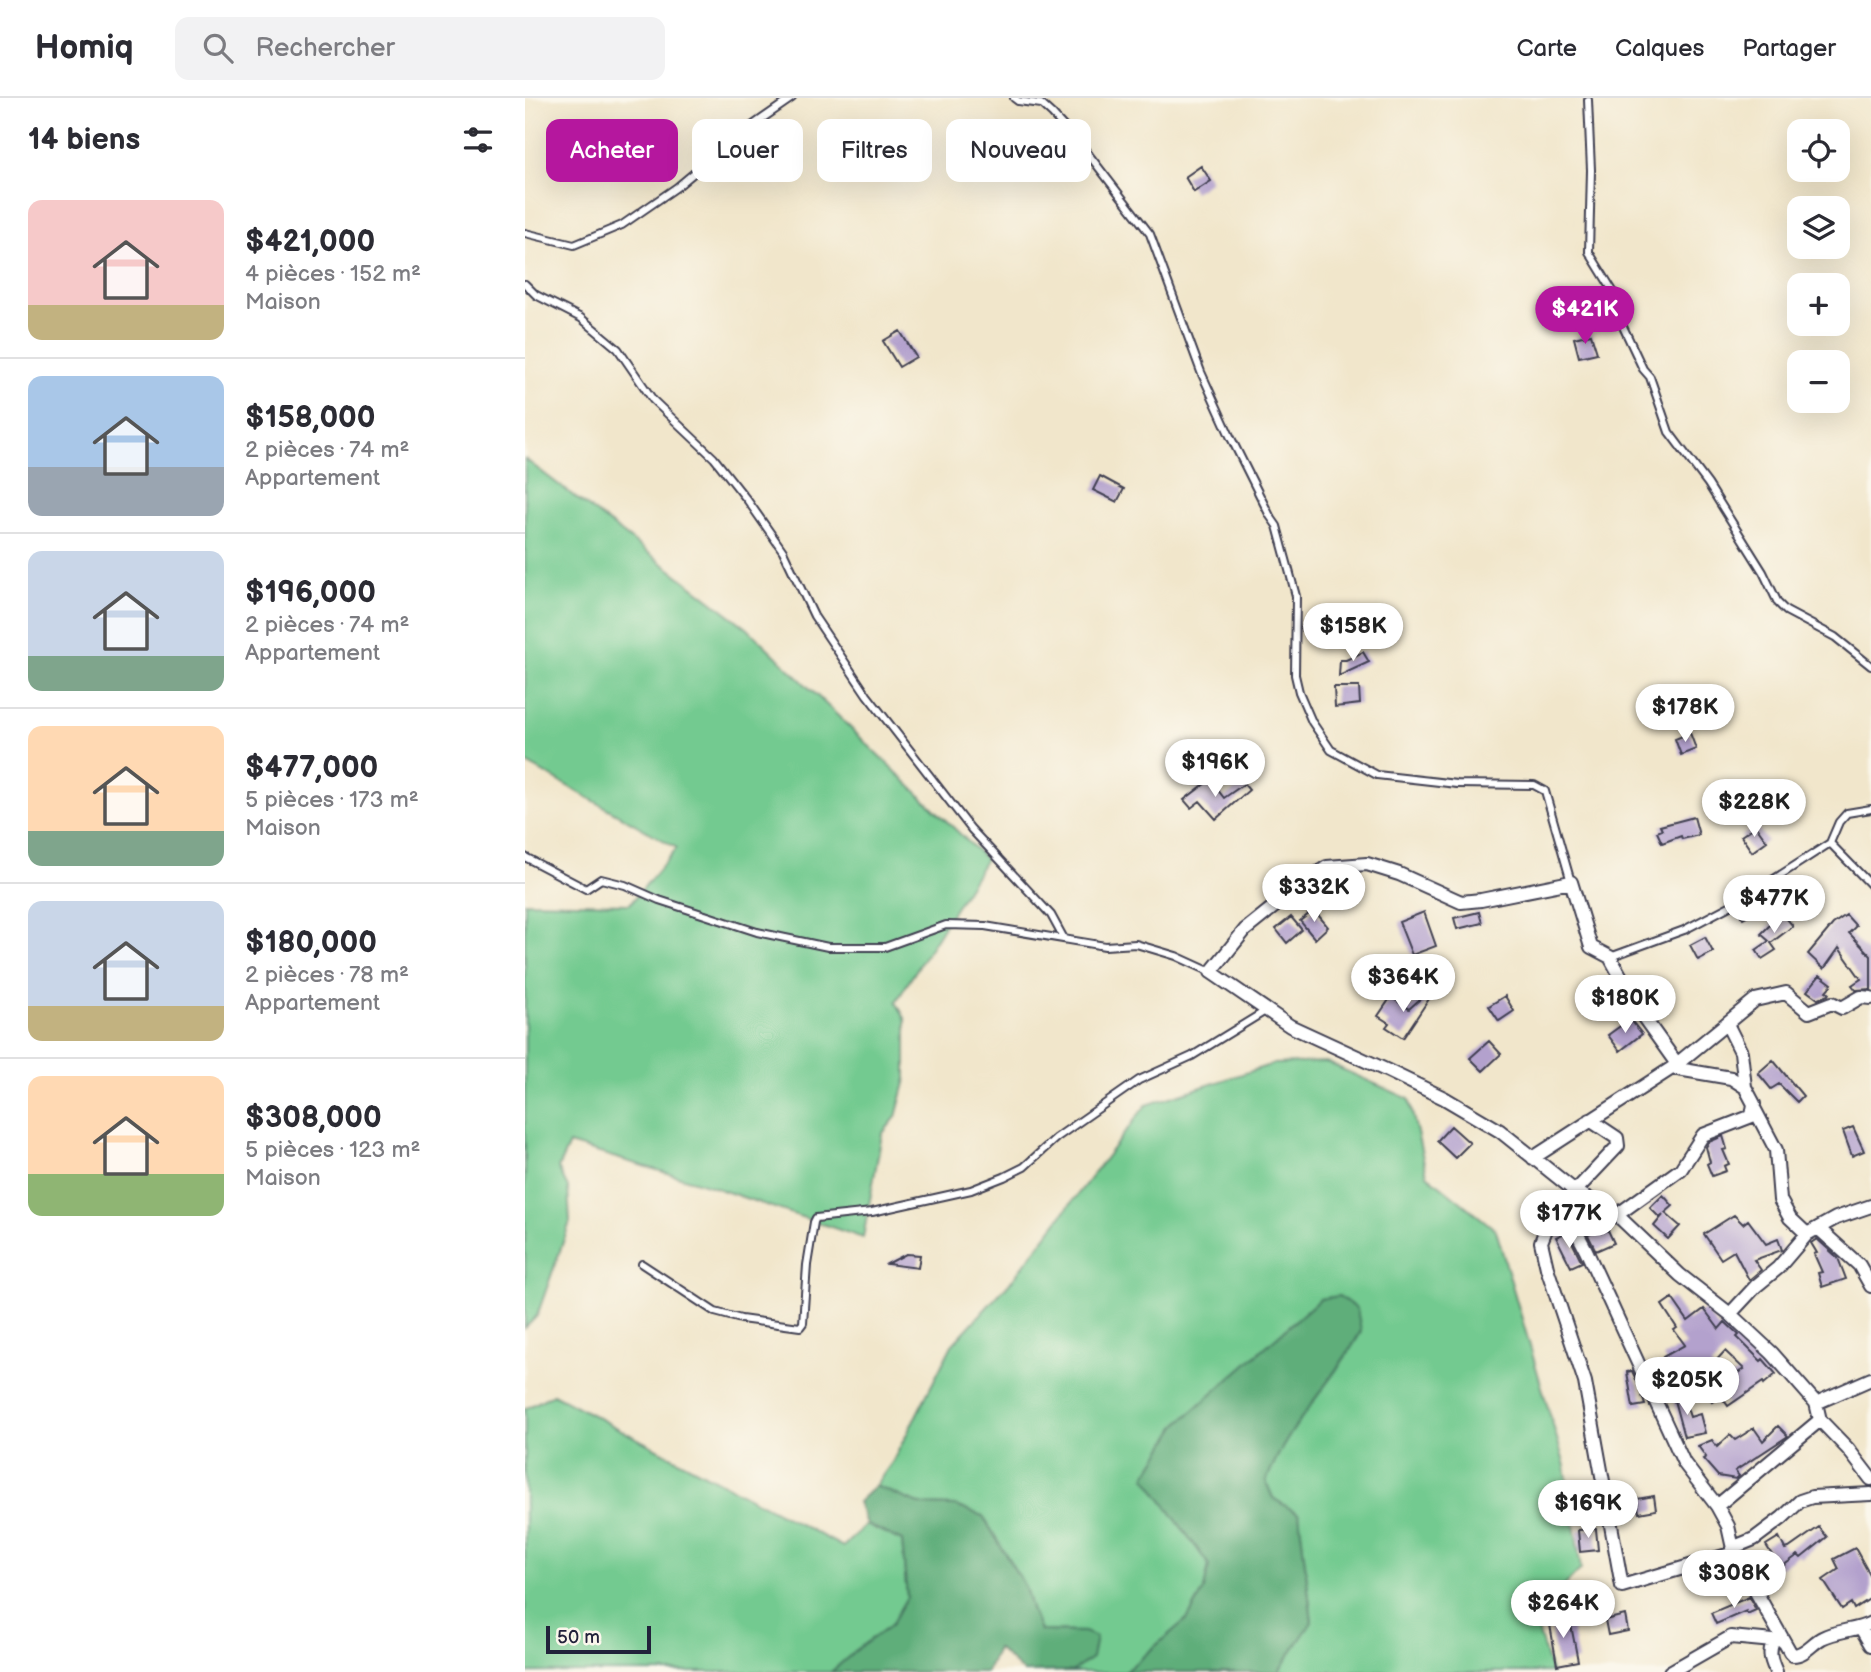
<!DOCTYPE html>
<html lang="fr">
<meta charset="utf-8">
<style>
body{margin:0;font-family:"Balsamiq Sans",sans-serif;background:#f2f2f3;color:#2b2b33;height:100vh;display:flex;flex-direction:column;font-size:26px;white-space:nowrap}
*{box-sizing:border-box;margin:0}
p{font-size:23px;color:#7c7c81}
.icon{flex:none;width:38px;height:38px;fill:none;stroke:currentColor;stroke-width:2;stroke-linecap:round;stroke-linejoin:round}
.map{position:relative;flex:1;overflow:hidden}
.drawer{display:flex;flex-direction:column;background:#fff;width:525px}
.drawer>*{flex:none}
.top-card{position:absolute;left:21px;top:21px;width:665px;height:63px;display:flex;gap:14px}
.controls{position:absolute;left:1262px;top:21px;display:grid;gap:14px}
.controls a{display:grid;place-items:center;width:63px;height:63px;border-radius:14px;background:#fff;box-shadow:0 7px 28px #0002;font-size:35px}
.scale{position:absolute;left:21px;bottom:18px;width:105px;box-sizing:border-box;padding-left:7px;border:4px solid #22223b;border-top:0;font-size:19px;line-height:24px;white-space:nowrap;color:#22223b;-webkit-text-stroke:5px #fbf7ec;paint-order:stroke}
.price{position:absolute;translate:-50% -60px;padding:0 16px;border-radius:24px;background:#fff;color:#222;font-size:23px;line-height:46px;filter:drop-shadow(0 2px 4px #0008)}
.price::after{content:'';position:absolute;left:50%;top:42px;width:21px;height:16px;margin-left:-10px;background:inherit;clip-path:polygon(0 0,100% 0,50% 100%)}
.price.selected{background:#b5179e;color:#fff}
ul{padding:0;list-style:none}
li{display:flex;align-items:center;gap:21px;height:175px;padding:0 28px}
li+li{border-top:2px solid #e1e1e2}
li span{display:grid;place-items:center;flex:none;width:196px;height:140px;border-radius:14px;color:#555}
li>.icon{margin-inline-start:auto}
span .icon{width:84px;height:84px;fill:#fffc;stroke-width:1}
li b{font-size:30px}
h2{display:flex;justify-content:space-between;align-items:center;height:84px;padding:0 28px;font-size:30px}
.tag{padding:0 24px;border-radius:14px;background:#fff;box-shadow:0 7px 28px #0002;font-size:24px;line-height:63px}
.tag.selected{background:#b5179e;color:#fff}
header{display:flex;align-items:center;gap:42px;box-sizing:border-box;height:98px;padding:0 35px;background:#fff;border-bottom:2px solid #e1e1e2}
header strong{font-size:33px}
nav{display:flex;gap:38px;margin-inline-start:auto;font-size:24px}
.search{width:490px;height:63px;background:#f2f2f3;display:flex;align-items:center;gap:18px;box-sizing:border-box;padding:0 24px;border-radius:14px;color:#7c7c81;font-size:26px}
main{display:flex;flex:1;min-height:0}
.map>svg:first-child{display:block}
.green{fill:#73ca90;stroke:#4a7666;stroke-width:2}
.forest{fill:#5eae7a;stroke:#40685a;stroke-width:2}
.building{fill:#b3a1cd;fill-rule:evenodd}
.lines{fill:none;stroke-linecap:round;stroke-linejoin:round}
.lane-casing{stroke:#413f51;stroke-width:10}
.street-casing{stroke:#413f51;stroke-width:16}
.lane{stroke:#fff;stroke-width:6}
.street{stroke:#fff;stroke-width:12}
</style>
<header>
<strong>Homiq</strong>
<div class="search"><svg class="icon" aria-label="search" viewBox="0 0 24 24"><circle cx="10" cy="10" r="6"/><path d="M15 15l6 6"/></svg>Rechercher</div>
<nav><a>Carte</a><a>Calques</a><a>Partager</a></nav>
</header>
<main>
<section class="drawer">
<h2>14 biens<svg class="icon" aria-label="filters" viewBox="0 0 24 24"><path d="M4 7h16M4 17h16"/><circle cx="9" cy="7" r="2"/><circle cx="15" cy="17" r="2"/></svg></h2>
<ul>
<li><span style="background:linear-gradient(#f6c9c9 75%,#c2b280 0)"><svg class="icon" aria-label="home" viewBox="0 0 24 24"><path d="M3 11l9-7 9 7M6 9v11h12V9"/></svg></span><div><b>$421,000</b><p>4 pièces · 152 m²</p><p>Maison</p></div></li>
<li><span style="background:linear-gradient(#a9c7e8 65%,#9aa5b1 0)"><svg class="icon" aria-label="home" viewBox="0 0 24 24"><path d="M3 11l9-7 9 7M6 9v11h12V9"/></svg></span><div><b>$158,000</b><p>2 pièces · 74 m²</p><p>Appartement</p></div></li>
<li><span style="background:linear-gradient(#c9d6e8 75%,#7fa58c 0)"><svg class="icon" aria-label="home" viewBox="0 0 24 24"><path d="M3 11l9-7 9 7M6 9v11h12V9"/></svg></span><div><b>$196,000</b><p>2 pièces · 74 m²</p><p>Appartement</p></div></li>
<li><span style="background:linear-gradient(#ffd9b3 75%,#7fa58c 0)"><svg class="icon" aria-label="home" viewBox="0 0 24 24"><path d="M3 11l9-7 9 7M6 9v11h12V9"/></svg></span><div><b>$477,000</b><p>5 pièces · 173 m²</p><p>Maison</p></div></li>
<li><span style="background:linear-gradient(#c9d6e8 75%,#c2b280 0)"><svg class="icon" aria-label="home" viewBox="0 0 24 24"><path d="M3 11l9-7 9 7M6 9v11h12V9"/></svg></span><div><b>$180,000</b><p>2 pièces · 78 m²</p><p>Appartement</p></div></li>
<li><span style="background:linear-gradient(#ffd9b3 70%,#8fb573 0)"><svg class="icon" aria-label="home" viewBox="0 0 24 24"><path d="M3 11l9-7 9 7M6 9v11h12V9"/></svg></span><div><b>$308,000</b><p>5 pièces · 123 m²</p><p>Maison</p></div></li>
</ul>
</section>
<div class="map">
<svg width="1346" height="1574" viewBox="0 0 1346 1574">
<rect width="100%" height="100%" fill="#fbf7ec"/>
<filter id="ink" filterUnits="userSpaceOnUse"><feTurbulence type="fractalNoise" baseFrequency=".0143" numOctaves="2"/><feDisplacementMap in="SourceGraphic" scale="14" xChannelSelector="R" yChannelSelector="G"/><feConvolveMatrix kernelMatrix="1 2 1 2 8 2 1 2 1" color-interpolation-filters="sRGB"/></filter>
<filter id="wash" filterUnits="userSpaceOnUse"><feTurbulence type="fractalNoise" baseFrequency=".00686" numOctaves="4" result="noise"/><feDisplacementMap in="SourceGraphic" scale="28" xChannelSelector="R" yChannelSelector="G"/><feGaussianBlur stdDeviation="1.57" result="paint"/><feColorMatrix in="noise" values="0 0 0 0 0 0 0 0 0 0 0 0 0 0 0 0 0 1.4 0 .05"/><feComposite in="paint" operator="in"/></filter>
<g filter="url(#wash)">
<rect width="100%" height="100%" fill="#f1e6cb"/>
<path class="green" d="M0,361L222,530L461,761L371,904L381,922V981L371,1019L357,1036L338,1140L179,1086L44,1046L33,1070L43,1090L45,1124L12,1218L0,1230V804L105,806L152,750L0,664Z
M801,964L884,1001L902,1077L971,1132L1040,1368L1056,1471L1009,1519L1026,1574H753L787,1523L774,1416L748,1400L741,1384C762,1327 807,1286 836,1234L814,1198L795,1201L653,1326L620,1379L684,1467L679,1492L663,1520L600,1574H538L548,1573L559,1534L515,1533L507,1514L500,1489L458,1418L430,1408L396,1407L350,1388L368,1363L427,1247L488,1181L621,1007L748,966Z
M28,1296L318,1449L341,1426L377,1443L382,1499L366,1527L335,1549L306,1574H0V1311Z"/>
<path class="forest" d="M814,1198L832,1211L836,1233C807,1286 762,1327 741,1384L748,1400L774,1416L787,1524L753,1574H600L663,1520L679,1492L684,1467L620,1379L653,1326L795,1201Z
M350,1388L396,1407L430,1408L458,1418L500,1489L507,1514L515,1533L559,1534L571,1539L567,1560L548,1573L498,1574L472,1550L462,1574H306L335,1549L366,1527L382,1499L377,1443L341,1426L333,1404Z"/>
<g id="blocks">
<path class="building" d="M676,68L686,83L669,94L660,79Z
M375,233L391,259L374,269L358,243Z
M1066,236L1072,255L1054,259L1049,240Z
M575,378L599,391L592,404L568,392Z
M838,554L844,564L814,578L815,562H821Z
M809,589H834L835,606L810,609Z
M1165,635L1171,651L1156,657L1150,641Z
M685,682L699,700L719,686L724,692L691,721L675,703L666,710L659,702Z
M1169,719L1174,737L1157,741L1156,738L1137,745L1132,734L1137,732L1135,728Z
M1231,728L1242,743L1227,754L1216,738Z
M1243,792L1252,802L1218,820L1212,810Z
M789,812L803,829L790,841L775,823Z
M899,814L911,848L887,857L874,824Z
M954,814L957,825L932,831L929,820Z
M1257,815L1268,828L1246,845L1251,852L1237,861L1231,852L1244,843L1236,836Z
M1321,817L1331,828L1324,835L1346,858V891L1331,892L1327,887L1336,881L1314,850L1299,871L1283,856L1308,826Z
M766,819L777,832L762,845L751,831Z
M1180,839L1188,854L1173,862L1165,847Z
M1295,877L1307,886L1301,893L1304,895L1303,897L1293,901L1282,893Z
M905,892L908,895L878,940L861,929L864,925L853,918L866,899L884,911Z
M980,898L989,913L974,923L964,908Z
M1105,921L1117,936L1095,953L1083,937Z
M964,943L976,956L958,973L945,960Z
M1248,962L1278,998L1272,1004L1254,986L1246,991L1233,975Z
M926,1028L945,1045L930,1060L912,1043Z
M1328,1029L1339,1053L1327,1058L1318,1033Z
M1198,1038L1202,1051L1198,1052L1204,1066L1199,1068L1201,1073L1187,1078L1182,1066L1185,1064L1181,1049L1184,1044Z
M1138,1097L1148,1108L1140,1115L1155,1128L1143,1141L1129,1128L1138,1117L1135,1120L1125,1110Z
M1209,1117L1218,1126L1223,1122L1241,1146L1253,1141L1257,1152L1229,1162L1236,1172L1224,1182L1209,1153L1196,1161L1179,1136Z
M1081,1128L1089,1145L1071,1153L1063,1137Z
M1042,1134L1057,1164L1046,1169L1031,1139Z
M1292,1141L1313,1160L1321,1181L1297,1189L1293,1175L1297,1174L1289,1156L1292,1155L1286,1145Z
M381,1156L395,1157L393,1170L362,1166Z
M1147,1200L1163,1223L1179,1211L1194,1231L1200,1224L1214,1237L1212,1239L1236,1263L1238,1261L1251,1276L1239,1286L1238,1284L1203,1308L1196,1298L1187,1304L1181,1293L1186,1290L1169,1271L1150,1279L1138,1259L1160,1247L1149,1232L1152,1230L1137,1207ZM1200,1253L1219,1271L1198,1284L1186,1268Z
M1107,1273L1114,1288L1120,1307L1108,1309L1102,1274Z
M1156,1292L1165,1319L1175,1316L1180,1335L1159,1339L1147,1295Z
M1253,1328L1263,1338L1210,1373L1214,1378L1211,1381L1193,1378L1178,1361L1181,1359L1173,1348L1187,1342L1192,1349L1205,1337L1210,1342L1229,1330L1238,1343Z
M1129,1398L1131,1412L1114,1415L1112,1401Z
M1294,1429L1302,1439L1276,1460L1273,1457L1255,1470L1241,1447L1254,1439L1260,1451L1264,1450Z
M1071,1431L1073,1452L1055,1454L1053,1432Z
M1330,1450L1346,1479V1500L1329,1511L1326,1505L1317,1511L1298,1482L1314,1471L1309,1461Z
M1224,1499L1231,1512L1222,1516L1221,1513L1191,1526L1186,1515Z
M1044,1517L1053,1563L1032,1567L1024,1521Z
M1100,1517L1103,1533L1083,1537L1080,1522Z"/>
</g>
</g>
<g filter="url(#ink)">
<use href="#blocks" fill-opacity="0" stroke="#413f51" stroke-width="2"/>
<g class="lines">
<g class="lane-casing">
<path id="lane" d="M489,0L493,3L516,6L527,16L561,53L625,136L676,274L705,338L745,418L752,428L771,498L770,577L774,594L787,624L806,652L852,677L932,686L1009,687L1020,693L1046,784
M1063,2L1066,72L1064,154L1088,193L1093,218L1118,271L1125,279L1144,334L1183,386L1238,474L1253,505L1261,513L1310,539L1346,568
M0,135L49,147L97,127L152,89L218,34L267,0
M0,186L11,197L56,220L93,251L128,302L189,360L223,403L258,453L289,518L342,597L446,731L526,817L538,839
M1305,745L1346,787
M0,759L61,791L76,781L100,787L134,802L232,834L303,849H360L421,827L460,828L580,848L611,846L651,858L686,874
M1085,859L1159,832L1218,801L1305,745L1314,724L1322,715L1346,711
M117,1166L190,1214L216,1221L275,1229L278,1225L282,1167L289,1124L291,1120L347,1114L446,1092L479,1079L499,1069L531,1040L614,982L667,958L742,912"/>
</g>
<g class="street-casing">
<path id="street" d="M1152,966L1117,917L1085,859L1066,849L1046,784L956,802L936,804L874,776L842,766L802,769L781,783L720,832L686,874L765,928L863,973L919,1000L975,1033L1050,1093L1092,1117L1155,1177L1205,1216L1247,1255L1291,1305L1295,1322L1323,1351L1346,1381
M1147,970L1206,980L1220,989
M1230,1012L1251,1052L1255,1102L1265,1120L1282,1136
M1065,1022L1092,1040L1093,1048L1026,1119L1016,1144L1022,1170L1060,1284L1097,1488L1209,1455
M1008,1060L1147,970L1230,902L1261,895L1284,914L1307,905L1317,910L1336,899L1346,900
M1038,1108L1061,1152L1159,1365L1192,1408L1203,1428L1209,1455L1265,1554L1268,1557C1280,1557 1287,1545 1297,1540C1312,1532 1331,1533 1346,1525
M1092,1117L1156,1071L1178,1037L1227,1018L1229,1006L1220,989L1216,954L1202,926
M1293,1130L1334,1167L1346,1188
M1205,1216L1231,1188L1253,1170L1282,1136L1311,1120L1346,1108
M1291,1305L1346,1281
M1192,1408L1295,1322
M1207,1450L1229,1441L1257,1420L1275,1403L1287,1399L1346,1396
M1336,1530L1346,1547
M1145,1574L1206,1539L1248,1543
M1251,1574C1246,1562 1243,1556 1248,1543L1256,1542"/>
</g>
<use href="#lane" class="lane"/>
<use href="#street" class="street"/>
</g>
</g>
</svg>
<div class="controls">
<a><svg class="icon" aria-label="locate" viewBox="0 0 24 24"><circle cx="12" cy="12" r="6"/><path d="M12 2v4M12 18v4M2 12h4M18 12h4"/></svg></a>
<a><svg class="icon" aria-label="layers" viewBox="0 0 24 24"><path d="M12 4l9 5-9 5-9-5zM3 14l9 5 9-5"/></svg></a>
<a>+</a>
<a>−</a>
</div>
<div class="scale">50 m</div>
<b class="price selected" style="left:1060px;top:248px">$421K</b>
<b class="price" style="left:828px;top:565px">$158K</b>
<b class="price" style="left:1160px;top:646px">$178K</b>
<b class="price" style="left:690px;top:701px">$196K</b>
<b class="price" style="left:1229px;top:741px">$228K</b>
<b class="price" style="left:789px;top:826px">$332K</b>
<b class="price" style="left:1249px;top:837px">$477K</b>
<b class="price" style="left:878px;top:916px">$364K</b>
<b class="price" style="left:1100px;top:937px">$180K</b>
<b class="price" style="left:1044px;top:1152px">$177K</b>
<b class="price" style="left:1162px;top:1319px">$205K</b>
<b class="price" style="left:1063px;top:1442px">$169K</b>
<b class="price" style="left:1209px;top:1512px">$308K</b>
<b class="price" style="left:1038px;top:1542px">$264K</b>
<div class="top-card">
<a class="tag selected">Acheter</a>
<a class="tag">Louer</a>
<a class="tag">Filtres</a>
<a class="tag">Nouveau</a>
</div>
</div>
</main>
